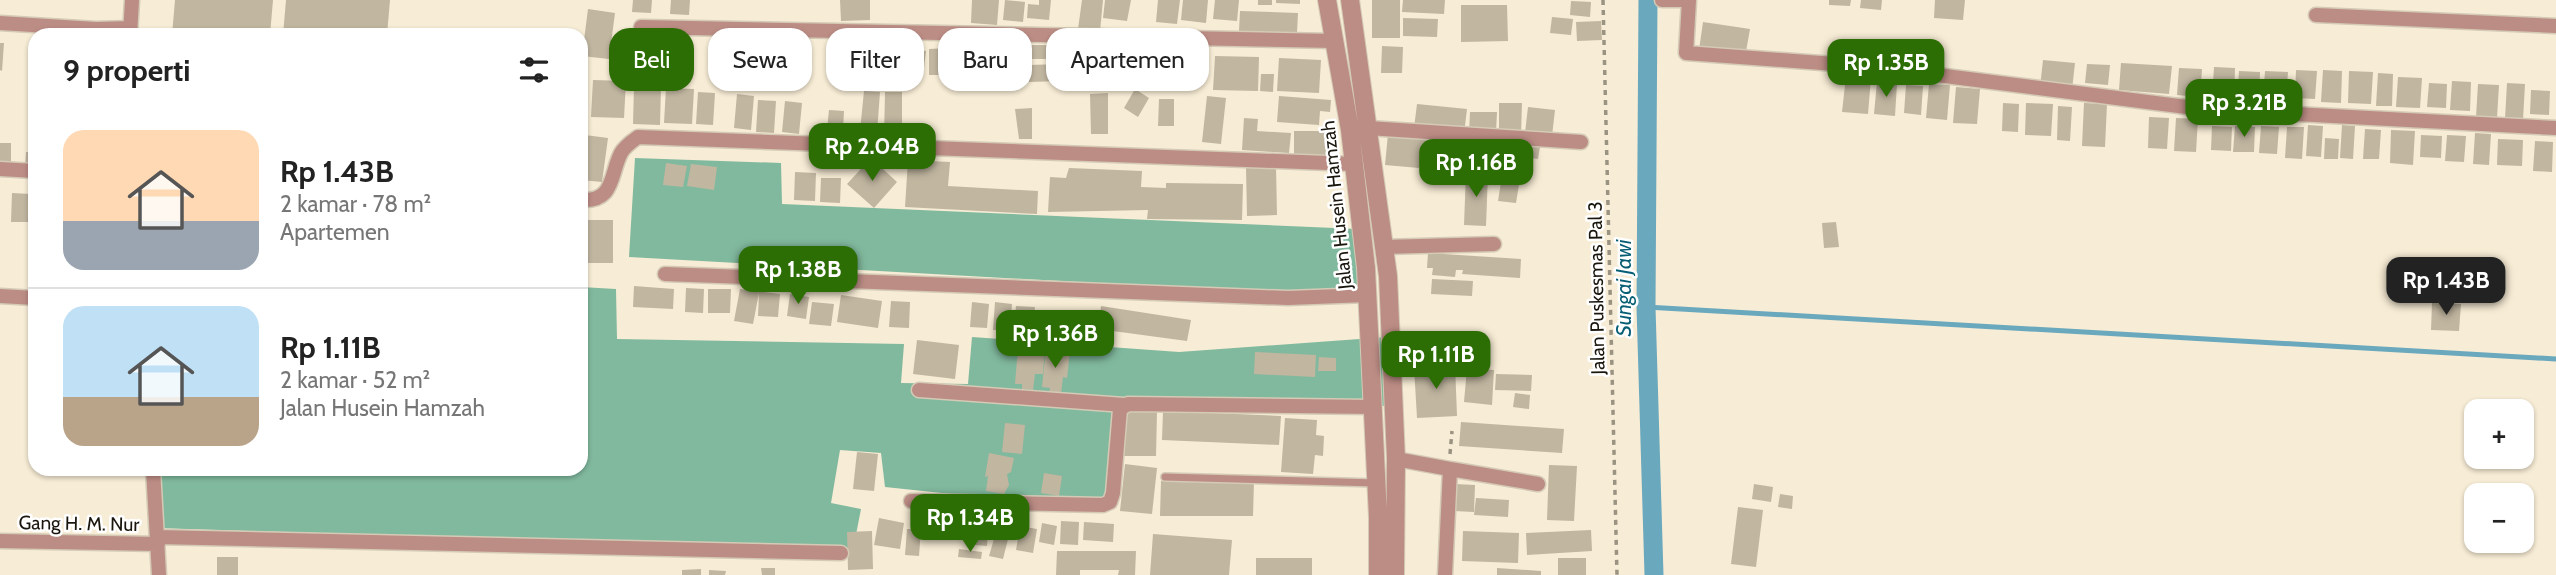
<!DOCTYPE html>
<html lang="id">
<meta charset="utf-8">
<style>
body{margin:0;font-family:Cabin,sans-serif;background:#f6f6f6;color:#222;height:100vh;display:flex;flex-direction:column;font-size:26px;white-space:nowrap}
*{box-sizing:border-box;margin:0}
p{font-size:23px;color:#767676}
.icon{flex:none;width:38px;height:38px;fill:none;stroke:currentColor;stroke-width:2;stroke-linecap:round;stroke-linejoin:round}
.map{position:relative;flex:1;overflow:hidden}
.panel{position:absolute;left:28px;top:28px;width:560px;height:448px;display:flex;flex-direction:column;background:#fff;border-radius:21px;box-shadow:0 2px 5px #0004}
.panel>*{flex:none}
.banner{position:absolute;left:609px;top:28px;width:665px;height:63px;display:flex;gap:14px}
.controls{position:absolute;left:2464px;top:399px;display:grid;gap:14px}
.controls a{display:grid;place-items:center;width:70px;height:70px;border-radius:14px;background:#fff;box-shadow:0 2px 5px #0004;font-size:35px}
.price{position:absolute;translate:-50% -60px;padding:0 16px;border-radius:14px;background:#2c6e04;color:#fff;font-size:23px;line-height:46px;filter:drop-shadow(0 2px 4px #0008)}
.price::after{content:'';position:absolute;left:50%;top:42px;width:21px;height:16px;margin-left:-10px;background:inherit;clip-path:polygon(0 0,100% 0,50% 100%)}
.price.active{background:#222;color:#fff}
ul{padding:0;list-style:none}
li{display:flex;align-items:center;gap:21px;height:175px;padding:0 35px}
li+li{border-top:2px solid #e0e0e0}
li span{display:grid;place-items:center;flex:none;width:196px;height:140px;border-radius:21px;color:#555}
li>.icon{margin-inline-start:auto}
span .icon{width:84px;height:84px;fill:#fffc;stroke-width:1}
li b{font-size:30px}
h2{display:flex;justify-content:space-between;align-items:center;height:84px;padding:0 35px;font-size:30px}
.chip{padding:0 24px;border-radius:21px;background:#fff;box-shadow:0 2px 5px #0004;font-size:24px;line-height:63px}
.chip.active{background:#2c6e04;color:#fff}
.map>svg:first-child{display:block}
.forest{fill:#81b99e}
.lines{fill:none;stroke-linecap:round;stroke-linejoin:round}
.stream{stroke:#6aa8bd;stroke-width:5}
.canal{stroke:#6aa8bd;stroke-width:19}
.building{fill:#c1b6a0}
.service-casing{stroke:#d4cab5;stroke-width:10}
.minor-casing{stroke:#d4cab5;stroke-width:17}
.tertiary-casing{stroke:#d4cab5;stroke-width:20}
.path{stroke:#9b9382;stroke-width:3.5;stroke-dasharray:5 5;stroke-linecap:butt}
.service{stroke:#bc8d85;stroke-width:7}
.minor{stroke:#bc8d85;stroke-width:14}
.tertiary{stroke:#bc8d85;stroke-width:18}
.labels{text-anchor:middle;stroke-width:5;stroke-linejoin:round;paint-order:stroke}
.street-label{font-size:19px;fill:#1a160e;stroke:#fff}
.water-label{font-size:21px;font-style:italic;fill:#075e74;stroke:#fff}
</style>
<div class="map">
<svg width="2556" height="575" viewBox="0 0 2556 575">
<rect width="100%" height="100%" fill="#f7ecd5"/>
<path class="forest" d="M635,158L781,163L782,204L1358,229L1365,298L629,257Z
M581,287L616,289L617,339L904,344L901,383L968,384L972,337L1179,352L1387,337L1390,406L1118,401L1103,505L1037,503L885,487L881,453L840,450L831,503L861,509L853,550L157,528L159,469H581Z"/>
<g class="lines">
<path class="stream" d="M1646,307L2556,359"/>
<path class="canal" d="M1648,0L1646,307L1654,575"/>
</g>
<path class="building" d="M175,0H273L270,35H172Z
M286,0H390L387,35H283Z
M633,0H652L651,13L632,12Z
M671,0H690L689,15L670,14Z
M840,0H870V20L841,21Z
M972,0H999L997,25L971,23Z
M1005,0L1025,2L1023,22L1003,20Z
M1039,0H1051L1049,20L1027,18L1028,4L1039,5Z
M1082,0H1103L1100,31L1078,29Z
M1105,0H1131L1127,21L1103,18Z
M1158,0H1180L1177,24L1156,22Z
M1183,0H1208L1206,23L1181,20Z
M1215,0H1239L1237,21L1213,19Z
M1258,0H1272V5H1258Z
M1276,0H1300V4L1276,3Z
M1372,0H1400V38H1372Z
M1403,0H1445L1444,14L1402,12Z
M1829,0H1851L1850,6L1829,5Z
M1861,0H1882L1881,10L1860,8Z
M1935,0H1965L1963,20L1934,18Z
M1571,1L1591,2L1590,17L1570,15Z
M1461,5H1507L1508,41L1461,42Z
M588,9L615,13L609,59L582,56Z
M1240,11L1298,13L1297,33L1239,31Z
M1552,17L1573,19L1571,35L1550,33Z
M1403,18L1438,19L1437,37L1403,36Z
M1601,21L1602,40L1577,41L1576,22Z
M1703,22L1750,29L1745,57L1699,50Z
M663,41H687L686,62H663Z
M0,43H4L2,71L0,70Z
M1019,45H1096V59H1019Z
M1382,46L1403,47L1402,73H1381Z
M948,48V75H929V49Z
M906,49L926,51L923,75L904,73Z
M959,50L972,51L971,76L957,75Z
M1108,52L1194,58L1192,91L1106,85Z
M1215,56L1259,57L1258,91L1213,90Z
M1279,58L1321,60L1319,93L1277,91Z
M2043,60L2075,63L2072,90L2040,87Z
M1097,63L1098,80L1029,82L1028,65Z
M2121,63L2172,66L2169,94L2119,90Z
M2087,64L2110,65L2108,85L2085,83Z
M2214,67L2235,68L2234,100L2212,99Z
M2179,68L2202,69L2200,97L2177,95Z
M2296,70L2317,71L2315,99L2295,98Z
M2323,70L2342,71L2341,103L2321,102Z
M2239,71L2260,72L2259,102L2237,101Z
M2265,71L2288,72L2286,100L2263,98Z
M2349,71L2373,72L2371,104L2348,103Z
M2378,73L2393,74L2392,106H2376Z
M1261,74H1274L1273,92L1260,91Z
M1846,76L1871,78L1868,114L1842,112Z
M2398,77L2422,78L2420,108L2396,107Z
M593,80L626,81L624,118L591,117Z
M2452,81L2471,82L2470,111L2450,110Z
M1877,82L1897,84L1895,116L1874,114Z
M2429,83L2447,84L2446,108L2427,107Z
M2507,83L2525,84L2523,120L2505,119Z
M1929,84L1950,85L1947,120L1926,118Z
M2478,84L2499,85L2497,118L2476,117Z
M1906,85L1923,86L1921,115L1904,113Z
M634,86H661L660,125L633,124Z
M1956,87L1980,89L1977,124L1953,123Z
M666,88L694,89L692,124L664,123Z
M1135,89L1149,98L1138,117L1124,108Z
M2531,90L2550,91L2549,115L2530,114Z
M864,91L880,92L877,133L860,131Z
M698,92L715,93L713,125L696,124Z
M885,92H902V138H884Z
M1108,93V134H1091L1090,94Z
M737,94L754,96L751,130L734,128Z
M1207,96L1226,98L1221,144L1202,142Z
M1279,96L1331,100L1330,112L1320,111L1319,125L1277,122Z
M1159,99H1174V126H1158Z
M758,100L776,101L774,133L756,132Z
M785,101L802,103L799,134L782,132Z
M1499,103H1522L1521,135H1499Z
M2003,103L2019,104L2018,132L2002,131Z
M2026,103L2053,104L2051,136L2025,135Z
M2084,103L2107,104L2105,147L2082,146Z
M1417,104L1467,109L1464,134L1414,128Z
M2058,106L2072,107L2070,141L2057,140Z
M1528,107L1555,110L1552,136L1525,133Z
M1032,108V139H1019L1015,109Z
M829,110L844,111L843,131L827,130Z
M1470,112H1497L1496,133H1469Z
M2149,117L2169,118L2167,149L2148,148Z
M1244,118L1258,119L1257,131L1291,133L1289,153L1242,150Z
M2176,118L2198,119L2196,152L2174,151Z
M2308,125L2323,126L2321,157L2306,156Z
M2342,125L2355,126L2353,159L2340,158Z
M2212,126L2232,127L2231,151L2211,150Z
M2235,126L2255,127L2254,152H2233Z
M2261,126L2279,127L2277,154L2259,153Z
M2287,127H2304L2302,159L2285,158Z
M2365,129L2381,130L2379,159H2363Z
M2391,130L2415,131L2413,165L2390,163Z
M1294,131H1329V156H1294Z
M2475,133L2491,134L2489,165L2473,164Z
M1388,134L1460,144L1458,168L1420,164L1419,168L1385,165Z
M585,135L608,138L602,182L581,180Z
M2421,135L2442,136L2441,158L2420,157Z
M2447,135L2466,136L2464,162L2445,161Z
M2325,138L2339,139L2338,159H2324Z
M2498,139L2523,140L2522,166L2497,165Z
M1464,141L1490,143L1488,168L1463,166Z
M1498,141L1540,147L1538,159L1497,153Z
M2535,141L2553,142L2552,172L2533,171Z
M0,143H11V166L0,165Z
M26,152H35V169L25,168Z
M1505,157L1523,160L1516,203L1498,201Z
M871,158L897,182L874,208L847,184Z
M908,160L950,162L948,186L1038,191L1037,214L905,207Z
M666,163L687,166L683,187L663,185Z
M691,164L717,167L714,190L687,186Z
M1276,167L1277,215L1247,216L1246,168Z
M1069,168L1142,171L1141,187L1166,188V183L1243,184L1242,220L1147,219L1148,210L1048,212L1050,177L1066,178Z
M795,172L816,173L815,201L794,200Z
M1466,172L1488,173L1486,226L1464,225Z
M821,178H841L840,203L820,202Z
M12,193L31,194L30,222H11Z
M587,220H613V263H587Z
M1836,222L1839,247L1824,248L1822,223Z
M1428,253L1521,259L1520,278L1462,274L1463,270H1456L1455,277L1432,275L1433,268H1427Z
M1432,279L1473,281L1472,296L1431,294Z
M634,286L674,289L673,309L633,307Z
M686,288L704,289L703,313L685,312Z
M708,289H731L730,313H708Z
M740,289L780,294L778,317L758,316L759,293L753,324L734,321Z
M790,294L809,297L806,319L787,316Z
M841,295L882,301L878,328L837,322Z
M891,301L910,302L909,328L889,327Z
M812,302L834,304L831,326L809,324Z
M972,302L989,304L987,328L970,327Z
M995,302L1012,304L1010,331L993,330Z
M2432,303L2461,304L2459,331L2431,330Z
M1016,306L1035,307L1033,329L1014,328Z
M1101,306L1191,320L1187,341L1098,329Z
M1047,313L1085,314V332L1047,331Z
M917,340L959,345L955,379L913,374Z
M1018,347L1045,349L1043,374H1035L1033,390L1022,389V384H1015Z
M1046,349L1070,351L1067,378L1063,377L1061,394L1049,393L1050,388L1042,387Z
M1255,352L1316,355L1315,377L1254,374Z
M1319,357L1336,358V371H1318Z
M1455,364L1457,416L1417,418L1414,367Z
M1467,368L1494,370L1492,405L1464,402Z
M1496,374L1532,375L1531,391L1495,390Z
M1515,393L1530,395L1529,409L1513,407Z
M1125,410L1157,411L1156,456H1124Z
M1163,411L1281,416L1279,445L1162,440Z
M1285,418L1317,420L1316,435L1324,436L1323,456L1315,455L1313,474L1281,472Z
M1461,422L1564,429L1562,453L1459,446Z
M1005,423L1025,425L1022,454L1002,452Z
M857,452L878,454L874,491L853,489Z
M989,453L1014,458L1011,472L1007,474L1009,485L1004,494L986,491L988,476L985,477Z
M1125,464L1157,468L1152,514L1120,511Z
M1549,465L1577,466L1574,521L1547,520Z
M1044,473L1062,476L1059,496L1041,493Z
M1161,481H1254L1253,516H1160Z
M1455,484L1475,485L1474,512L1454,511Z
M1754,484L1773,487L1771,502L1752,499Z
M1780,494L1793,496L1792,509L1778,507Z
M1476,498L1509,500L1508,517L1474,515Z
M1738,507L1763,510L1756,567L1731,564Z
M879,518L904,523L900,549L874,545Z
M1061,521L1079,522L1078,545L1060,544Z
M1084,522L1114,524L1113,542L1083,540Z
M1042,523L1057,526L1054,545L1039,542Z
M1020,526L1037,529L1033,553L1016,550Z
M907,529H921L919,556L905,555Z
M1591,530L1592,551L1527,555L1526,533Z
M872,531L873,569L848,570L847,532Z
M976,531L988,532L987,546L975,545Z
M1463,531L1519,533L1518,563L1462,561Z
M996,532L1009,535L1003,559L989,556Z
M1153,534L1232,540L1229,575H1150Z
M959,549L982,552L981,559L958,557Z
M1057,551H1136L1135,575H1118L1119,570H1080V575H1056Z
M217,557H238V575H217Z
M1256,558H1312V575H1256Z
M1558,558H1586V575H1558Z
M761,568H775V575H762Z
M1497,568L1541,571V575H1497Z
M701,569V575H682V570Z
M709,570L726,571L725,575H709Z"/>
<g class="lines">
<g class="service-casing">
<path id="service" d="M1165,477L1376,483"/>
</g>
<g class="minor-casing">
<path id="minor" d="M1662,0H1681
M1689,0L1686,53L1875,67L2202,109L2556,128
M2316,15L2556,26
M0,23L96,29L130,28
M641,27L1334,41
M130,35L132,0
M1368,128L1581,142
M0,169L35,171
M581,200C615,202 610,174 621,153C625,146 631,142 638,137L1354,164
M1383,247L1494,244
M665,274L1288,298L1367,295
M0,296L35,298
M919,390L1124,405
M1396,459L1450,469L1445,575
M153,469L159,575
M1450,469L1538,484
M911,501L1103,505L1110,502L1113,493L1120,409L1128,404L1373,407
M158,537L841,553
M0,541L158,544"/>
</g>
<g class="tertiary-casing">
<path id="tertiary" d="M1327,0L1350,130L1366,268L1378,517V575
M1350,0L1388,276L1396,459L1395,575"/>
</g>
<path class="path" d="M1603,0L1617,575
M1450,454L1452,431"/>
<use href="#service" class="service"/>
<use href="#minor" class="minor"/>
<use href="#tertiary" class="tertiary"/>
</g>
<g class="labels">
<g class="street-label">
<text transform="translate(1336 205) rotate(-96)" y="7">Jalan Husein Hamzah</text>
<text transform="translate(1596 288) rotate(-91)" y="7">Jalan Puskesmas Pal 3</text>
<text transform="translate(79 523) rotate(1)" y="7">Gang H. M. Nur</text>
</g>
<g class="water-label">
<text transform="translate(1624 288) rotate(-90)" y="7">Sungai Jawi</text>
</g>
</g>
</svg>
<div class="controls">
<a>+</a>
<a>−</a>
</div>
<b class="price" style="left:1886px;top:99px">Rp 1.35B</b>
<b class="price" style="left:2244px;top:139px">Rp 3.21B</b>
<b class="price" style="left:872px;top:183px">Rp 2.04B</b>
<b class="price" style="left:1476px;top:199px">Rp 1.16B</b>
<b class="price" style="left:798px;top:306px">Rp 1.38B</b>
<b class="price active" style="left:2446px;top:317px">Rp 1.43B</b>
<b class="price" style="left:1055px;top:370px">Rp 1.36B</b>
<b class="price" style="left:1436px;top:391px">Rp 1.11B</b>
<b class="price" style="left:970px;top:554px">Rp 1.34B</b>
<div class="banner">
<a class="chip active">Beli</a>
<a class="chip">Sewa</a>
<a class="chip">Filter</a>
<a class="chip">Baru</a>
<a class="chip">Apartemen</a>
</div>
<section class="panel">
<h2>9 properti<svg class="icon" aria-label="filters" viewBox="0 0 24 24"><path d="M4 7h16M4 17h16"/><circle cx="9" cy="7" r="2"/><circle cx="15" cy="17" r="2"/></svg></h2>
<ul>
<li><span style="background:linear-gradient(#ffd9b3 65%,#9aa5b1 0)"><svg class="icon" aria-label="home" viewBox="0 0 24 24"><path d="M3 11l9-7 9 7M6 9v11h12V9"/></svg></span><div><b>Rp 1.43B</b><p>2 kamar · 78 m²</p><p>Apartemen</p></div></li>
<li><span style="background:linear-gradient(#bfe0f5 65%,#b9a48a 0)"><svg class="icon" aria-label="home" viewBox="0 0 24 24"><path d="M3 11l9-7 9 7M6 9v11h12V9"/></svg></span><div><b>Rp 1.11B</b><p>2 kamar · 52 m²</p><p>Jalan Husein Hamzah</p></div></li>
</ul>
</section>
</div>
